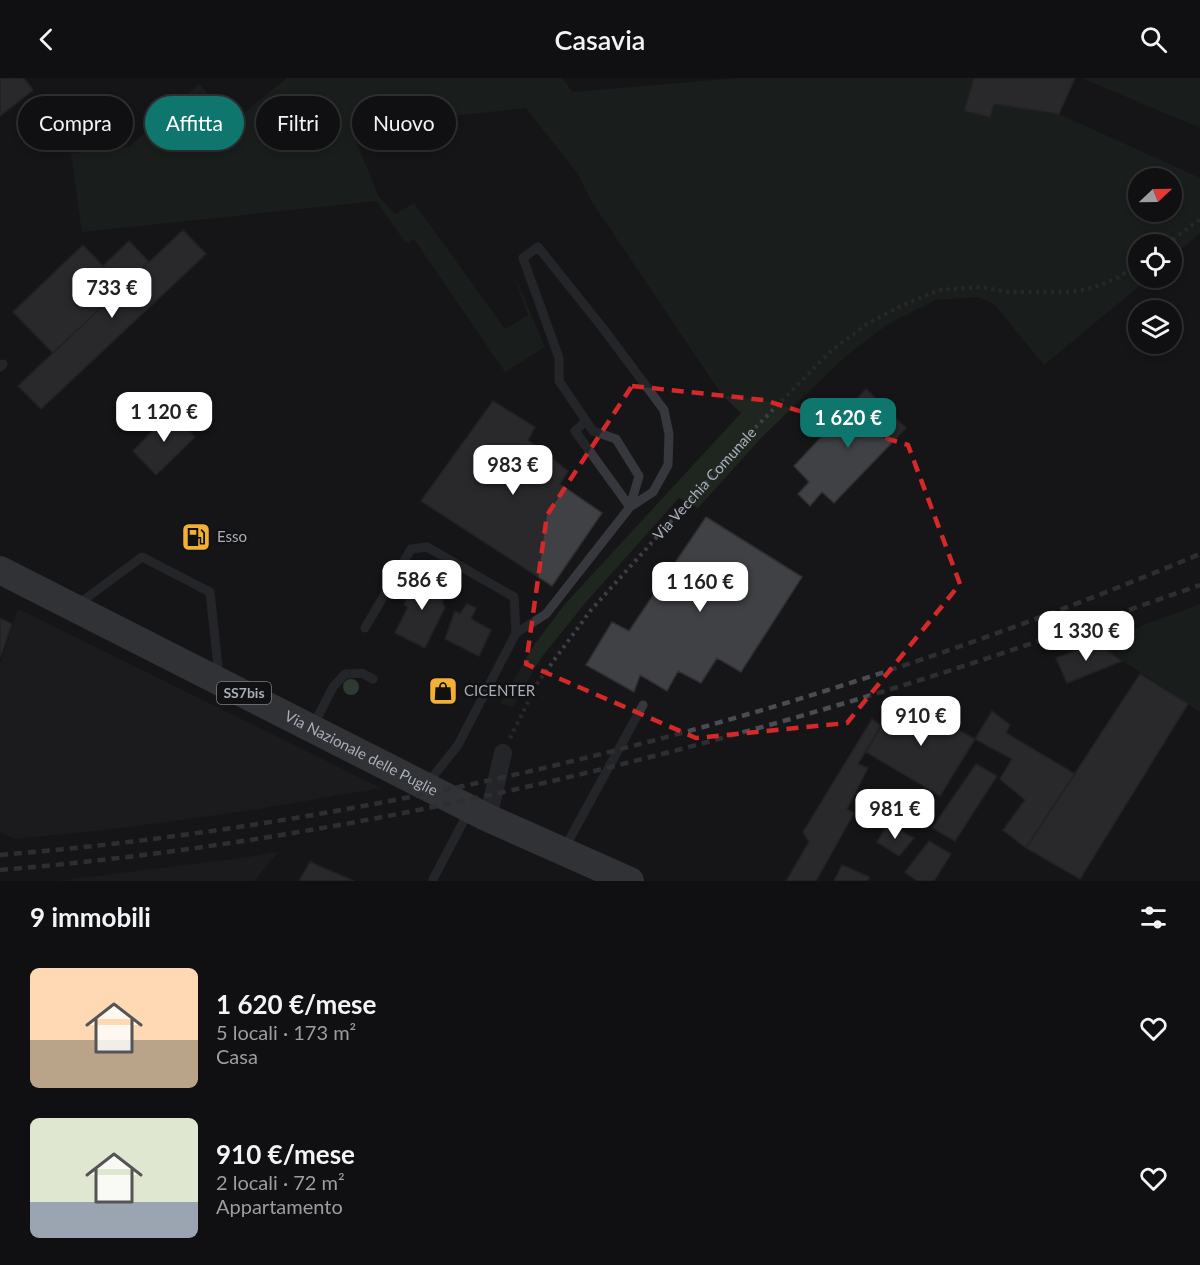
<!DOCTYPE html>
<html lang="it">
<meta charset="utf-8">
<style>
body{margin:0;font-family:Lato,sans-serif;background:#19191b;color:#f1f3f6;height:100vh;display:flex;flex-direction:column;font-size:22px;white-space:nowrap}
*{box-sizing:border-box;margin:0}
p{font-size:20px;color:#9c9d9f}
.icon{flex:none;width:33px;height:33px;fill:none;stroke:currentColor;stroke-width:2;stroke-linecap:round;stroke-linejoin:round}
.map{position:relative;height:803px;overflow:hidden}
.details{display:flex;flex-direction:column;background:#101012;flex:1}
.details>*{flex:none}
.hud{position:absolute;left:18px;top:18px;width:600px;height:54px;display:flex;gap:12px}
.needle{width:39px;rotate:68deg}
.buttons{position:absolute;left:1128px;top:90px;display:grid;gap:12px}
.buttons a{display:grid;place-items:center;width:54px;height:54px;border-radius:50%;background:#101012;box-shadow:0 3px 9px #0003,0 0 0 2px #303032;font-size:30px}
.price{position:absolute;translate:-50% -51px;padding:0 14px;border-radius:12px;background:#fff;color:#222;font-size:20px;line-height:39px;filter:drop-shadow(0 2px 3px #0008)}
.price::after{content:'';position:absolute;left:50%;top:36px;width:18px;height:14px;margin-left:-9px;background:inherit;clip-path:polygon(0 0,100% 0,50% 100%)}
.price.active{background:#0f766e;color:#fff}
ul{padding:0;list-style:none}
li{display:flex;align-items:center;gap:18px;height:150px;padding:0 30px}
li span{display:grid;place-items:center;flex:none;width:168px;height:120px;border-radius:9px;color:#555}
li>.icon{margin-inline-start:auto}
span .icon{width:72px;height:72px;fill:#fffc;stroke-width:1}
li b{font-size:26px}
h2{display:flex;justify-content:space-between;align-items:center;height:72px;padding:0 30px;font-size:26px}
.tag{padding:0 21px;border-radius:27px;background:#101012;box-shadow:0 3px 9px #0003,0 0 0 2px #303032;font-size:21px;line-height:54px}
.tag.active{background:#0f766e;color:#fff}
header{display:flex;justify-content:space-between;align-items:center;height:78px;padding:0 30px;background:#101012;font-size:27px;font-weight:600}
.map>svg:first-child{display:block}
.built{fill:#222225}
.green{fill:#1e261f;fill-rule:evenodd}
.building{fill:#404145;stroke:#303034;stroke-width:1.5}
.lines{fill:none;stroke-linecap:round;stroke-linejoin:round}
.path{stroke:#3d3f44;stroke-width:4;stroke-dasharray:3 4.5;stroke-linecap:butt}
.lane{stroke:#37383d;stroke-width:9}
.street{stroke:#37383d;stroke-width:18}
.primary{stroke:#53555c;stroke-width:28}
.rail{stroke:#4a4c52;stroke-width:4.5;stroke-dasharray:8 6;stroke-linecap:butt}
.tree{fill:#506452}
.marked{fill:none;stroke:#d62828;stroke-width:4.5;stroke-dasharray:12 8;stroke-linejoin:round}
.labels{text-anchor:middle;stroke-width:5;stroke-linejoin:round;paint-order:stroke}
.shield{fill:#111113;stroke:#7b7e86;stroke-width:1.5}
.shield-label{font-size:14px;font-weight:bold;fill:#a8adb8}
.street-label{font-size:15px;fill:#a8adb8;stroke:#111113}
.poi-label{font-size:15px;fill:#a8adb8;stroke:#111113;text-anchor:start}
</style>
<header><svg class="icon" aria-label="back" viewBox="0 0 24 24"><path d="M15 5l-7 7 7 7"/></svg>Casavia<svg class="icon" aria-label="search" viewBox="0 0 24 24"><circle cx="10" cy="10" r="6"/><path d="M15 15l6 6"/></svg></header>
<div class="map">
<svg width="1200" height="803" viewBox="0 0 1200 803">
<rect width="100%" height="100%" fill="#161618"/>
<path class="built" d="M18,531L381,710L246,733L121,750L15,761L0,754V586Z
M278,774L254,803H58L249,779Z"/>
<path class="green" d="M287,0H562L573,14L738,0H974L965,33L990,39L994,26L1059,36L1200,100V155L1172,180V166H1138V200H1149L1044,287L994,226L978,219L936,222L888,246L846,278L762,359L698,430L679,420L586,524L541,580L513,628L500,626L534,567L565,526L741,335L722,317L592,124L578,96L526,30L350,49L379,119L395,136L414,125L505,251L528,237L512,192L545,269L505,294L414,161L406,165L376,123L82,154L71,75L129,69L199,6L234,43ZM1138,100H1172V134H1138Z
M1082,0H1200V50Z
M1200,526V634L1096,565Z"/>
<path class="building" d="M0,0H24L33,12L0,38Z
M974,0H1075L1059,36L994,26L990,39L964,33Z
M183,152L206,176L41,331L18,308Z
M129,163L149,184L53,275L13,234L83,167L103,188Z
M866,311L906,350L834,425L822,414L810,428L798,416L809,404L794,388Z
M493,323L535,349L528,362L568,393L560,406L602,435L552,508L421,423Z
M172,333L195,359L156,397L133,373Z
M706,439L802,499L741,594L717,580L701,605L678,593L667,613L640,597L634,614L586,587L612,544L629,553Z
M418,497L448,511L442,524L445,529L425,570L395,555L408,529L404,527Z
M467,526L476,530L471,541L491,552L479,578L445,561L455,533L460,536Z
M0,540L12,546L0,580Z
M1096,565L1122,583L1067,605L1056,580Z
M1140,596L1188,626L1080,801L1026,770Z
M913,627L975,661L940,718L866,674L889,635Z
M992,633L1010,647L1006,655L1075,696L1026,770L1003,752L1025,722L1000,701L1012,681L975,661Z
M872,641L881,648L858,686L868,690L847,731L854,735L816,803H786L809,764L803,754Z
M976,686L997,698L955,763L932,750Z
M888,746L914,760L899,778L877,764Z
M929,763L951,776L934,803H917L905,794Z
M310,784L354,803H299Z
M842,787L869,799L868,803H834Z"/>
<g class="lines">
<g class="path">
<path d="M1167,166L1200,141"/>
<path id="s1" d="M510,660L538,604L591,532L757,348L831,273L867,246L901,228L939,212L981,209L1009,214H1071L1092,210L1115,201L1138,187"/>
</g>
<path class="lane" d="M0,289L3,286
M586,343L575,353L630,429
M77,527L142,479L210,514L219,598
M365,550L411,471L427,469L514,519L516,555L458,667L427,706
M516,555L546,536L630,429L653,414L668,387L669,356L664,332L602,249L538,169L523,180L559,280V303L593,353L616,361L639,398L630,429
M313,648L333,609L345,596L362,595L373,601
M564,771L643,627
M433,801L469,733"/>
<path class="street" d="M488,740L503,675"/>
<path class="primary" id="s2" d="M0,492L488,740L630,803"/>
<path class="rail" d="M0,777C410,743 821,635 1200,476
M0,792C311,766 620,696 917,603C1012,573 1106,540 1200,507"/>
</g>
<circle class="tree" cx="351" cy="609" r="8"/>
<path d="M0 0H1200V803H0ZM632,308L764,322L908,367L960,506L847,645L696,660L526,586L547,437Z" fill="#161618" fill-opacity=".55" fill-rule="evenodd"/>
<path class="marked" d="M632,308L764,322L908,367L960,506L847,645L696,660L526,586L547,437Z"/>
<defs>
<g id="fuel-square" transform="scale(1.5)"><rect x="-9" y="-9" width="18" height="18" rx="4" fill="#f2b134" stroke="#111113"/><path d="M-5.5-6h7V0h2V4h1.3V-2.5L3-4.5l.8-.8L6-3V5H2.5V1h-1V6h-7ZM-4.2-4.7v3.2H.2V-4.7Z" fill="#111"/></g>
<g id="shop-square" transform="scale(1.5)"><rect x="-9" y="-9" width="18" height="18" rx="4" fill="#f2b134" stroke="#111113"/><path d="M-5-2.5h2.3a2.7 3.5 0 0 1 5.4 0H5L5.5 6h-11ZM-1.5-2.5h3a1.5 2.3 0 0 0-3 0Z" fill="#111"/></g>
</defs>
<g fill-rule="evenodd">
<use href="#fuel-square" x="196" y="459"/>
<use href="#shop-square" x="443" y="613"/>
</g>
<g class="labels">
<rect class="shield" x="217" y="604" width="54" height="22" rx="4.5"/>
<g class="shield-label">
<text x="244" y="620">SS7bis</text>
</g>
<g class="street-label">
<text dy="5" stroke="none"><textPath href="#s1" startOffset="322">Via Vecchia Comunale</textPath></text>
<text dy="5" stroke="none"><textPath href="#s2" startOffset="405">Via Nazionale delle Puglie</textPath></text>
</g>
<g class="poi-label">
<text x="217" y="464">Esso</text>
<text x="464" y="618">CICENTER</text>
</g>
</g>
</svg>
<div class="buttons">
<a><svg class="needle" viewBox="-14 -14 28 28"><path d="M0-13l5 13h-10z" fill="#e53935"/><path d="M0 13l5-13h-10z" fill="#9c9d9f"/></svg></a>
<a><svg class="icon" aria-label="locate" viewBox="0 0 24 24"><circle cx="12" cy="12" r="6"/><path d="M12 2v4M12 18v4M2 12h4M18 12h4"/></svg></a>
<a><svg class="icon" aria-label="layers" viewBox="0 0 24 24"><path d="M12 4l9 5-9 5-9-5zM3 14l9 5 9-5"/></svg></a>
</div>
<b class="price" style="left:112px;top:241px">733 €</b>
<b class="price" style="left:164px;top:365px">1 120 €</b>
<b class="price active" style="left:848px;top:371px">1 620 €</b>
<b class="price" style="left:513px;top:418px">983 €</b>
<b class="price" style="left:422px;top:533px">586 €</b>
<b class="price" style="left:700px;top:535px">1 160 €</b>
<b class="price" style="left:1086px;top:584px">1 330 €</b>
<b class="price" style="left:921px;top:669px">910 €</b>
<b class="price" style="left:895px;top:762px">981 €</b>
<div class="hud">
<a class="tag">Compra</a>
<a class="tag active">Affitta</a>
<a class="tag">Filtri</a>
<a class="tag">Nuovo</a>
</div>
</div>
<section class="details">
<h2>9 immobili<svg class="icon" aria-label="filters" viewBox="0 0 24 24"><path d="M4 7h16M4 17h16"/><circle cx="9" cy="7" r="2"/><circle cx="15" cy="17" r="2"/></svg></h2>
<ul>
<li><span style="background:linear-gradient(#ffd9b3 60%,#b9a48a 0)"><svg class="icon" aria-label="home" viewBox="0 0 24 24"><path d="M3 11l9-7 9 7M6 9v11h12V9"/></svg></span><div><b>1 620 €/mese</b><p>5 locali · 173 m²</p><p>Casa</p></div><svg class="icon" aria-label="heart" viewBox="0 0 24 24"><path d="M12 20l-8-8c-3-5 5-10 8-4 3-6 11-1 8 4z"/></svg></li>
<li><span style="background:linear-gradient(#dfe7d0 70%,#9aa5b1 0)"><svg class="icon" aria-label="home" viewBox="0 0 24 24"><path d="M3 11l9-7 9 7M6 9v11h12V9"/></svg></span><div><b>910 €/mese</b><p>2 locali · 72 m²</p><p>Appartamento</p></div><svg class="icon" aria-label="heart" viewBox="0 0 24 24"><path d="M12 20l-8-8c-3-5 5-10 8-4 3-6 11-1 8 4z"/></svg></li>
</ul>
</section>
